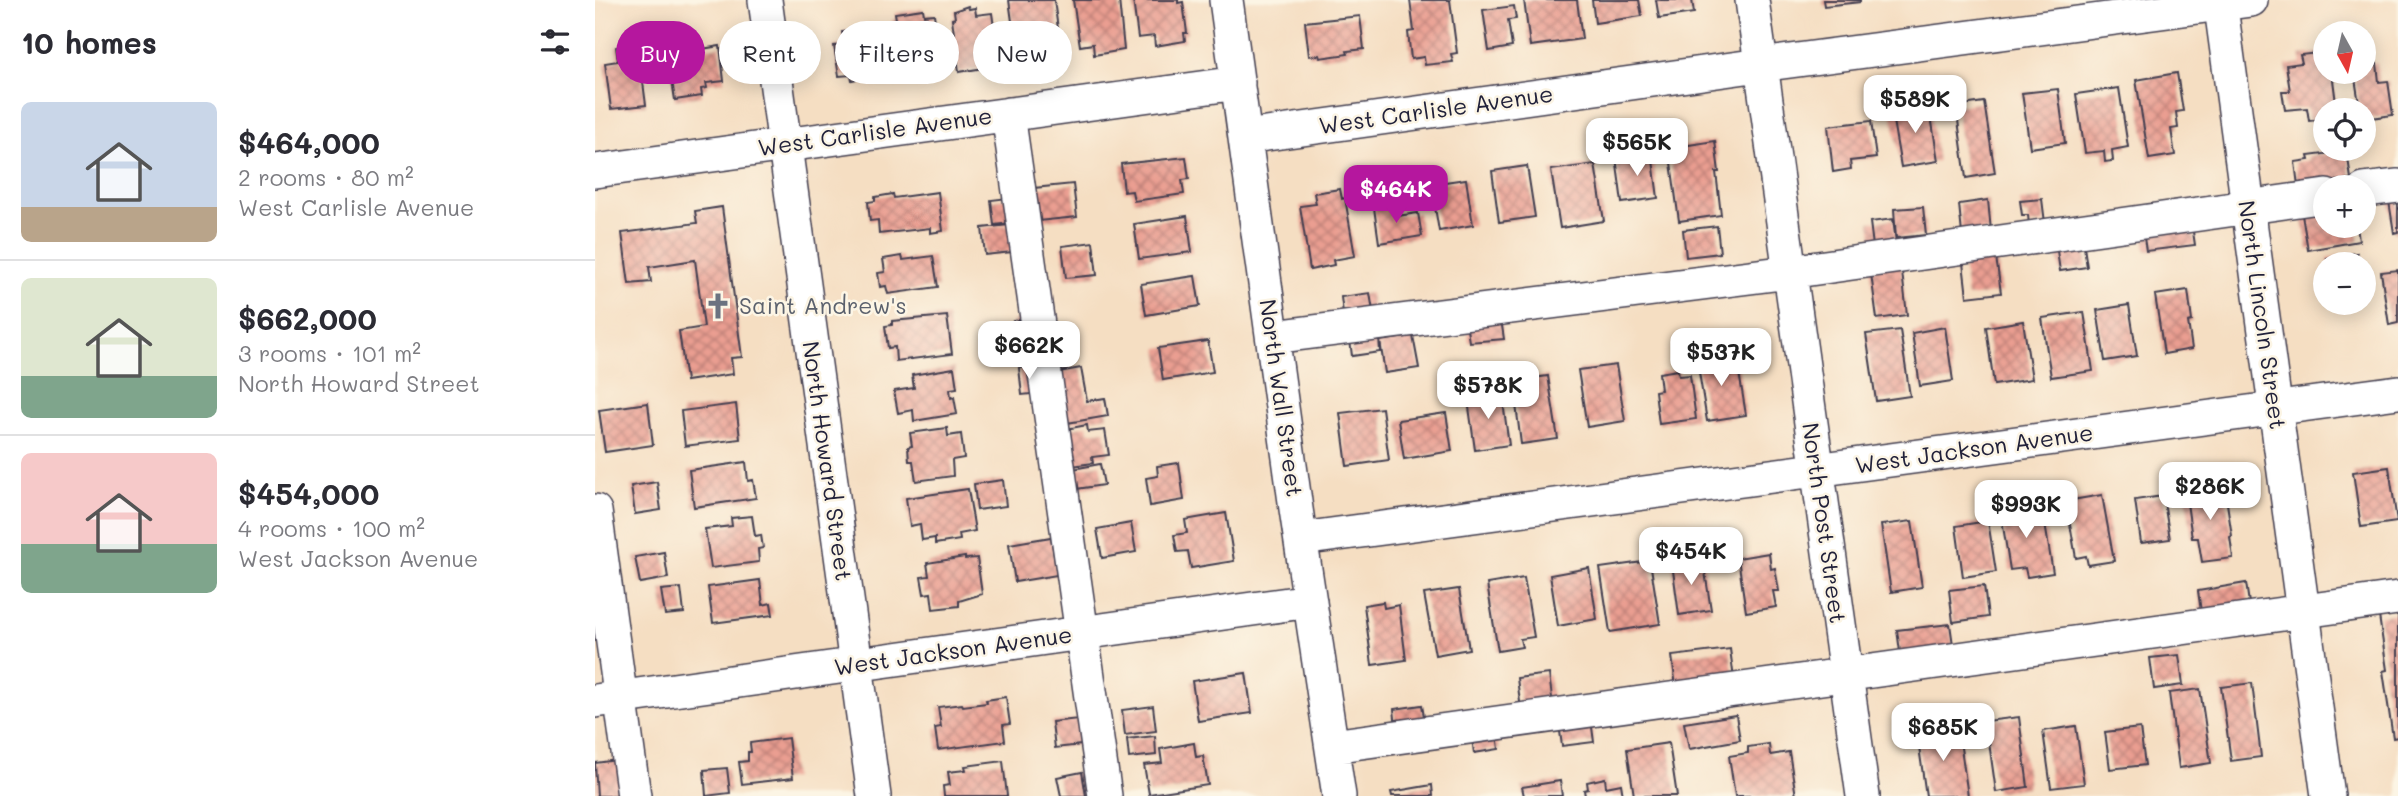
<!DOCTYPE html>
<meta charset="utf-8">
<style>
body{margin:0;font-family:Mali,sans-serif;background:#f7f7f7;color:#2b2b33;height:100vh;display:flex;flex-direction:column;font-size:26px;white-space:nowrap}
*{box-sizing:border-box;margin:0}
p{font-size:23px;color:#7c7c81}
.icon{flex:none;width:38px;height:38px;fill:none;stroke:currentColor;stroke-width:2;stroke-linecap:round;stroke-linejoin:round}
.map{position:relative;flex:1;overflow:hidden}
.drawer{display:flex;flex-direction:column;background:#fff;width:595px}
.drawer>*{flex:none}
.banner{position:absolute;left:21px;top:21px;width:665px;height:63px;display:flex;gap:14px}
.needle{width:46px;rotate:172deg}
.buttons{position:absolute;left:1718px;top:21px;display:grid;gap:14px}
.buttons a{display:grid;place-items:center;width:63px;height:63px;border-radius:50%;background:#fff;box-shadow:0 4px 18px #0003;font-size:35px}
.price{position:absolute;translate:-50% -60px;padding:0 16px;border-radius:14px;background:#fff;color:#222;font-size:23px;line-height:46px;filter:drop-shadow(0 2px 4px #0008)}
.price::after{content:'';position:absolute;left:50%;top:42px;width:21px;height:16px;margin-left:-10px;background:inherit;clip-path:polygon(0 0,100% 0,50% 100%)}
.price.on{background:#b5179e;color:#fff}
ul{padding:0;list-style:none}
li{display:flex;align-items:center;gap:21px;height:175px;padding:0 21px}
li+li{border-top:2px solid #e1e1e2}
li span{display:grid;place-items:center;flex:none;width:196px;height:140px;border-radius:10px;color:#555}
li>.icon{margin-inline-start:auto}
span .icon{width:84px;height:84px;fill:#fffc;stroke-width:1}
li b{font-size:30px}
h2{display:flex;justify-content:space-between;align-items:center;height:84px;padding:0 21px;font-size:30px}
.chip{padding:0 24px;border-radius:32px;background:#fff;box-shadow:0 4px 18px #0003;font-size:24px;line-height:63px}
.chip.on{background:#b5179e;color:#fff}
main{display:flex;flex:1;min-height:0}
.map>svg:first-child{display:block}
.building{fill:url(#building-cross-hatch)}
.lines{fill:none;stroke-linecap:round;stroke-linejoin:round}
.minor-casing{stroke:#423e4f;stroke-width:36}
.minor{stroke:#fff;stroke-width:33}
.labels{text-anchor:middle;stroke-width:5;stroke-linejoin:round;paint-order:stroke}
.street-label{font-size:23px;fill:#22223b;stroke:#fcf5e5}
.worship-label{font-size:23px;fill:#5b616d;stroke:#fcf5e5;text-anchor:start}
</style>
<main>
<section class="drawer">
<h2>10 homes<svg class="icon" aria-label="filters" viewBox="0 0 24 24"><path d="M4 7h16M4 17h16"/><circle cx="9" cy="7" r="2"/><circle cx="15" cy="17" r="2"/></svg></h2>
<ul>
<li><span style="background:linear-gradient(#c9d6e8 75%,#b9a48a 0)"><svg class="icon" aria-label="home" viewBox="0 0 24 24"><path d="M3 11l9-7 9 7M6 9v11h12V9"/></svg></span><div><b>$464,000</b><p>2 rooms · 80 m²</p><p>West Carlisle Avenue</p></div></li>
<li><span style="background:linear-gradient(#dfe7d0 70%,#7fa58c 0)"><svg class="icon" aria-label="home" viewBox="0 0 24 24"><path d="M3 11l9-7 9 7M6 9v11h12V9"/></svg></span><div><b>$662,000</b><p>3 rooms · 101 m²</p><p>North Howard Street</p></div></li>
<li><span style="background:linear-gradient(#f6c9c9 65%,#7fa58c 0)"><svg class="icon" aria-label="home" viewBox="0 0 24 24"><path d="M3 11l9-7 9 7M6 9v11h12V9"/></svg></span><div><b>$454,000</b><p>4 rooms · 100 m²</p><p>West Jackson Avenue</p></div></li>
</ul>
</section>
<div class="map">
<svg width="1803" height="796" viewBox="0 0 1803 796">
<defs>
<pattern id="building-cross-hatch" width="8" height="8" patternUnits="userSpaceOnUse" patternTransform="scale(1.75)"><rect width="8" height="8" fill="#ea9e91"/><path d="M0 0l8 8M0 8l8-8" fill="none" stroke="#bd8078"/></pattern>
</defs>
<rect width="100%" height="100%" fill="#fcf5e5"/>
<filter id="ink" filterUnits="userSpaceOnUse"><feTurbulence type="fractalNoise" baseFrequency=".0143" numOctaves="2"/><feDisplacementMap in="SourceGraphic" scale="14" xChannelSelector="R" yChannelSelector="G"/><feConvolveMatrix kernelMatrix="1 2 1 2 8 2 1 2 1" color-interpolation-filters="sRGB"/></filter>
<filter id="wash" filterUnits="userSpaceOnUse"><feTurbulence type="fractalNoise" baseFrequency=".00686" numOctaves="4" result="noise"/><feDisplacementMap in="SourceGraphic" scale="28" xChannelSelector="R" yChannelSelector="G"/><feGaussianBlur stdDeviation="1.57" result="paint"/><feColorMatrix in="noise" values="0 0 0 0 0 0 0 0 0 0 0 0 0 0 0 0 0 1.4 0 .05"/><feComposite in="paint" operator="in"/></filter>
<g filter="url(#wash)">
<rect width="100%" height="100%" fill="#f5dec2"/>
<g id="blocks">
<path class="building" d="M414,0H459L467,58L423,64Z
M478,0H524L529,50L499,55L498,44L485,46Z
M538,0H583V3L588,2L592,33H589L590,41L560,46L559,36L543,38Z
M815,0H855L862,53L856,54L858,62L830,65L829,57L816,59L813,32L819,31Z
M929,0H982L987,39L935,46Z
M997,0H1044L1047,16L1000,23Z
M1061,0H1097L1099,13L1064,18Z
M1228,0H1265V2L1229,6Z
M373,6L374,9L380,8L381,15L397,13L403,56L387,58L389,68L364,72L357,19L360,18L359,11Z
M919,6L921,19L913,20L917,47L894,51L888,10Z
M328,9L329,15L339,14L346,65L331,67L332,77L305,80L297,20L301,19L300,13Z
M765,16L769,49L752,51L753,54L725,58L724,55L714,56L710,22Z
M282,27L283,40L277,41L281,71L266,73L267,78L257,80L256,75L244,76L239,46L249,45L247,32Z
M99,37L101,50L125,46L129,81L111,83L112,88L106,89L107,96L80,100L71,41Z
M43,44L51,105L16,109L10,63L23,61L21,47Z
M1731,52V72H1737L1741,103L1734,104L1735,110H1731V119L1714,121L1712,108L1690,110L1687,91H1695L1691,65L1707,63L1705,55Z
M1782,63L1784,82L1793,81L1798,115L1769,119V110H1765L1759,72H1769V65Z
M1582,73L1588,111L1581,112L1583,128L1576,129L1580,155L1554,159L1541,80Z
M1524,88L1533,147L1517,150L1518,161L1510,162L1509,151L1490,153L1481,94Z
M1463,89L1470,143L1435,148L1427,93Z
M1389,102L1400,173L1371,178L1361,106Z
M1334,103L1343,161L1306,167L1296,109Z
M1276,121L1281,158L1255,161L1256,169L1238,172L1233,126Z
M1120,141L1124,172H1121L1126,215L1084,221L1074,148Z
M1752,151L1756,179L1703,186L1700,162L1714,160L1713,156Z
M1057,153L1063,198L1027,203L1021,157Z
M591,157L594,179L587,180L589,194L539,201L537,191L529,192L526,164Z
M1000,164L1009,221L965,228L956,170Z
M932,166L940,217L904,222L897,171Z
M871,179L878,225L844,231L836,184Z
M478,184L482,217L443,221L439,188Z
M745,189L747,199L750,198L760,256L738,260L739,265L715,270L705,206L721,204L719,193Z
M343,192L348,231L335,233V228L284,234L283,220L275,221L273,202L280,201V197L298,194L299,198Z
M421,197L424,222L399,225L396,200Z
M1447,199L1450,223L1434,225L1433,215H1427L1425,201Z
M1393,200L1396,231L1367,234L1364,204Z
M1803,200V232L1799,233L1794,201Z
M800,205L802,216L823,213L827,236L784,243L779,208Z
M127,207L147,357L136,358L138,374L91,381L84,331L109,327L100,260L54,267L56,282L34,284L27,233L102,223L100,211Z
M1328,207L1331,235L1301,238L1299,209Z
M1731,211V226H1762L1764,241L1713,250L1707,215Z
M592,216L597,252L544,259L539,224Z
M1298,219L1301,243L1278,246L1275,222Z
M423,224L426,251L390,255L387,228Z
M1597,225L1600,245L1551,251L1548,231Z
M1122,226L1125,253L1091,257L1088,230Z
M1488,240L1492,267L1465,271L1461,244Z
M498,242L502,275L471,278L467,246Z
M1400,250L1406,293L1372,297L1367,254Z
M1762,253L1764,264H1734L1732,258Z
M307,256L308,260L338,256L343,287L293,294L291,286L285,287L283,273L290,272L288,259Z
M1306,263L1312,315L1282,319L1275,266Z
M1803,270V323L1794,325L1786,272Z
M600,276L605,306L551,315L546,284Z
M1593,290L1597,321L1593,322L1597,349L1569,354L1560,295Z
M775,293L779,317L749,321L746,297Z
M1534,305L1542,356L1510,361L1502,310Z
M1489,312L1498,371L1456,377L1447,318Z
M352,316L357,354L301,361L300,347L293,348L290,326L297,325V321Z
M436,318L440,342L422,345L418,321Z
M906,319L909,339L874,342L871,322Z
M1428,321L1437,379L1399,385L1391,327Z
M1350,327L1358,381L1325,386L1317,333Z
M1305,330L1315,396L1281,401L1271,334Z
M818,336L824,368L790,373L785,341Z
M784,337L785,352L757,356L755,340Z
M613,341L618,372L568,380L563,348Z
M1141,354L1151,415L1112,421L1102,360Z
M1021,365L1030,421L992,427L983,370Z
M441,366L445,393L427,395L424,368Z
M359,368L362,388L355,389L356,398L359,397L362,414L319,421L318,410L303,413L299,391L319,388L317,375Z
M486,368L492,401L510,398L513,416L472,423L464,372Z
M1083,370L1084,376L1095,375L1101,419L1064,424L1060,391L1066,390L1064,373Z
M953,376L963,439L926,444L918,381Z
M890,391L891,397L907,395L914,445L880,450L872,393Z
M53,403L58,445L10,452L4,410Z
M141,404L145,439L90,446L86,411Z
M787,408L794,460L752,466L745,413Z
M851,413L857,451L809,459L803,420Z
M492,425L493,432L510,430L514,455L497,457L498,463L477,466L471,429Z
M352,428L353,436L366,434L369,458L357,460L358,476L321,481L318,461H314L313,447L317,446L315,433Z
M151,462L153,481L158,480L161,498L99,507L94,470Z
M584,463L589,500L555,506L551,478L563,476L562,466Z
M505,464L509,485L481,489L478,469Z
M1794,467L1802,522L1766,527L1758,472Z
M408,480L411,506L382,510L379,484Z
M62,482L66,510L40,514L36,486Z
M1629,484L1637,536L1635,537L1638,558L1607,562L1603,538H1597L1590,489Z
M373,489L380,531L364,534L365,540L340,544V538L327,540L325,524L315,526L311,498Z
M1507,495L1519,561L1493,565L1491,556L1481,558L1471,501Z
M1568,496L1575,539L1546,543L1540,500Z
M1433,503L1434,513L1448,511L1458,573L1432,577L1430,568L1415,570L1405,507Z
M631,513L639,561L596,568L593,551L582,552L579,535L592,533L590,520Z
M157,516L160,536L166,535L168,548L163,549L164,562L116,568L110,529L137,526L136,518Z
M1317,521L1327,587L1296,592L1286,525Z
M1393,521L1401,572L1368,577L1361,526Z
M536,523L541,552L507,558L502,529Z
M456,537L462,575L420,582L414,544Z
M69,552L73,578L45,583L40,557Z
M1174,553L1176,569L1180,568L1184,591H1178L1181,607L1151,612L1143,558Z
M370,557V559L382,558L387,594L364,601V606L338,609L336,593L329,594L326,577L334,576L332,563Z
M1108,559L1116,610L1084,615L1077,563Z
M1055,561L1065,624L1015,632L1005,568Z
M994,568L1002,619L963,626L955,575Z
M929,578L939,637L925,639L927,647L903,651L892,584Z
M165,580L168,605L176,603L178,615L118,623L113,587Z
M1651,583L1655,610L1607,618L1603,591Z
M1389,586L1393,617L1358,622L1354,590Z
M86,588L89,613L70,615L66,590Z
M864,589L874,649L840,655L829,594Z
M788,602L789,608L804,605L811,660L777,665L769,605Z
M1803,613V737L1798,738L1788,671L1792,670L1784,616Z
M1355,624L1359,652L1306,659L1302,630Z
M1135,649L1139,679L1081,687L1077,656Z
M1584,655L1588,685L1559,689L1555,658Z
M651,673L657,713L603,721L597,681Z
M954,674L958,706L926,710L922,678Z
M1657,683L1666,757L1636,761L1626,687Z
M1605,689L1616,763L1584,768L1574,693Z
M411,697L415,724L408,725L410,741L343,750L340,728L346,727L343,707L367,704L368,706L392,703L391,700Z
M827,705L830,723L801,727L799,709Z
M558,706L561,731L530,735L527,710Z
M1141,715L1145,740L1094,749L1089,723Z
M1424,717L1433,787L1401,792L1391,721Z
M483,719L486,745L460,748L457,722Z
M996,720L999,742L967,746L964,724Z
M1481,726L1489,784L1456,788L1448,731Z
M1363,727L1373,796H1331L1322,733Z
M1545,728L1550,765L1515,769L1510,732Z
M902,734L904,749L879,753L877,738Z
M560,736L561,755L534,758L532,739Z
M193,738L198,778L147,784L144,762L153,761V752H156L155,743Z
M599,743L601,757L608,756L613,785L554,794L549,765L567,763L565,749Z
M1074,743L1082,796H1039L1032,749Z
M1174,744L1175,755L1194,752L1201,796H1140L1134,756L1153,753V747Z
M29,759L34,796H2L0,763Z
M408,761L412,796H349L348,786L355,785L353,772L371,770L370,766Z
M132,768L135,793L111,796L109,770Z
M487,772L491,796H466L462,777Z
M1010,778L1011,787L1026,784L1028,796H990L989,790L993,789L992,782Z
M965,781L967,796H929L927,787Z
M837,785L838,796H797L796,792Z"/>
</g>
</g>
<g filter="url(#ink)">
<use href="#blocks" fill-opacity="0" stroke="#423e4f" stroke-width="2"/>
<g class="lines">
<g class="minor-casing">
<path id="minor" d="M170,0L279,796
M631,0L701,509L744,796
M1157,0L1268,796
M1625,0L1733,796
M413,114L510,796
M650,137L1165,65L1656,0
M0,171L643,83
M1769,190L1803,186
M678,337L1194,272L1731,196
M0,511L39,796
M706,539L1803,392
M0,701L715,601
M737,746L1803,598"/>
</g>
<use href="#minor" class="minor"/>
</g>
</g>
<defs>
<g id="church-bare" transform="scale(2.1)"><path d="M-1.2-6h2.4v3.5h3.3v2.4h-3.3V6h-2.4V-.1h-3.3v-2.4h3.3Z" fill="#6b7280" stroke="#fcf5e5" stroke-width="2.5" paint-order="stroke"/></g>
</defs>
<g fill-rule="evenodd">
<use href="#church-bare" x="123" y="306"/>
</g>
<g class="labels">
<g class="street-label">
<text transform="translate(841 110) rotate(-8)" y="8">West Carlisle Avenue</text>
<text transform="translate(280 132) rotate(-8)" y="8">West Carlisle Avenue</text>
<text transform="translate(1667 315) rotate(82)" y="8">North Lincoln Street</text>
<text transform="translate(686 398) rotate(82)" y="8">North Wall Street</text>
<text transform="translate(1379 449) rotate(-8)" y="8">West Jackson Avenue</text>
<text transform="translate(232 461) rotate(82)" y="8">North Howard Street</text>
<text transform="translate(1229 523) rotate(82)" y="8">North Post Street</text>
<text transform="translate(358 651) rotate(-8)" y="8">West Jackson Avenue</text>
</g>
<g class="worship-label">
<text x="144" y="314">Saint Andrew's</text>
</g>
</g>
</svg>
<div class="buttons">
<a><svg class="needle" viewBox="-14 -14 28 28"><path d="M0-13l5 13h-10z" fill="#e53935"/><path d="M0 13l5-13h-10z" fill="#7c7c81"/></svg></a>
<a><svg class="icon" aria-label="locate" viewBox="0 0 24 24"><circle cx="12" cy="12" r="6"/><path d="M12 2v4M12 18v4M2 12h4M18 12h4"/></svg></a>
<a>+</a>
<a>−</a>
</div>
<b class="price" style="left:1320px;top:135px">$589K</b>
<b class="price" style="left:1042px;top:178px">$565K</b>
<b class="price on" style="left:801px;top:225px">$464K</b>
<b class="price" style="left:434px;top:381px">$662K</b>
<b class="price" style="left:1126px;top:388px">$537K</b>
<b class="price" style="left:893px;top:421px">$578K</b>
<b class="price" style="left:1615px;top:522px">$286K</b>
<b class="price" style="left:1431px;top:540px">$993K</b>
<b class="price" style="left:1096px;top:587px">$454K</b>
<b class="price" style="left:1348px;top:763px">$685K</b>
<div class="banner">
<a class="chip on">Buy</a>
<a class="chip">Rent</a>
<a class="chip">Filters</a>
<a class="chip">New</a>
</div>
</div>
</main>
